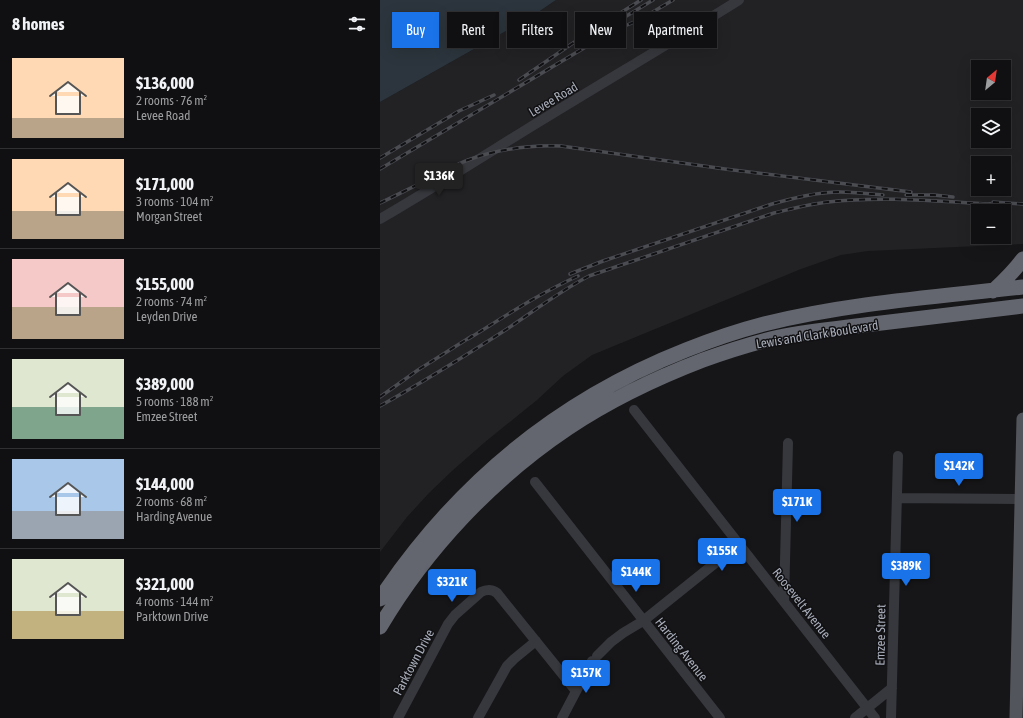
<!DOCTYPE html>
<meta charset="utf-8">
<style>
body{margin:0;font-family:"Asap Condensed",sans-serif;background:#19191b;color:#f1f3f6;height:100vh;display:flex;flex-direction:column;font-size:15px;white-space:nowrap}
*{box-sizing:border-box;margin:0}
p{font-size:13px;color:#9c9d9f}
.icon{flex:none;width:22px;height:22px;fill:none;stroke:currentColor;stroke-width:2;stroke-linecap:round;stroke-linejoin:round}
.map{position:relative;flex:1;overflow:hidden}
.drawer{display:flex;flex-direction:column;background:#101012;width:380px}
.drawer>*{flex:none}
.hud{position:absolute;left:12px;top:12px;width:380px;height:36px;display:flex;gap:8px}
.needle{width:26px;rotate:29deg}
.fabs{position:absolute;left:591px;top:60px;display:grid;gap:8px}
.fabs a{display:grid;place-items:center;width:40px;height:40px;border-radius:0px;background:#101012;box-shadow:0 4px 16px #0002,0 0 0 1px #303032;font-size:20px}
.price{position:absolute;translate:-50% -34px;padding:0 9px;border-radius:4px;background:#1a73e8;color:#fff;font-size:13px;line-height:26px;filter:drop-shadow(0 1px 2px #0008)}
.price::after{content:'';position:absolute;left:50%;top:24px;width:12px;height:9px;margin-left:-6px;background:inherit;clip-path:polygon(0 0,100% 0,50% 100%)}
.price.active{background:#222;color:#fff}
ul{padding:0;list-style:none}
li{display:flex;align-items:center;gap:12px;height:100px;padding:0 12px}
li+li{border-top:1px solid #303032}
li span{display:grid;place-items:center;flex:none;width:112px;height:80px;border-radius:0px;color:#555}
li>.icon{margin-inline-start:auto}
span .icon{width:48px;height:48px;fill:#fffc;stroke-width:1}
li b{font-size:17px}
h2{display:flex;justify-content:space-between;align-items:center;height:48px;padding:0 12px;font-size:17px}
.chip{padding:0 14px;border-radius:0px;background:#101012;box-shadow:0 4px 16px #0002,0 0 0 1px #303032;font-size:14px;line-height:36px}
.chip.active{background:#1a73e8;color:#fff}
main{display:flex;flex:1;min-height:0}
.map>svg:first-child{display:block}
.built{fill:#222225;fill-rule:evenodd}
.water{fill:#2c353d}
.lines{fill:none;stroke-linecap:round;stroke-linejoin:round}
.minor{stroke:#37383d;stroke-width:10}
.major{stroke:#53555c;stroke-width:13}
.highway{stroke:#63666e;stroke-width:15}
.rail-casing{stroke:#4a4c52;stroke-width:3.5}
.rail{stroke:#111113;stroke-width:2;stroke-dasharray:6;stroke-linecap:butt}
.labels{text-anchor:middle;stroke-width:3;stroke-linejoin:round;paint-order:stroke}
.street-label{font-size:13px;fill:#a8adb9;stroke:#111113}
</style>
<main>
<section class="drawer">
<h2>8 homes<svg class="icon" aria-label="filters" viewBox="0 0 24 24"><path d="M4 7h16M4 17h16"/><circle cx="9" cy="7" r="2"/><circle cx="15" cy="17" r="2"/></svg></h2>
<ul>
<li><span style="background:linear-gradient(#ffd9b3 75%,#b9a48a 0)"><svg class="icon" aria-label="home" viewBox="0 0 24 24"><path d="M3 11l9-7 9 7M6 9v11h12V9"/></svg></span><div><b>$136,000</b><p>2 rooms · 76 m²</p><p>Levee Road</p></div></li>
<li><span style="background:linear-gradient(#ffd9b3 65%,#b9a48a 0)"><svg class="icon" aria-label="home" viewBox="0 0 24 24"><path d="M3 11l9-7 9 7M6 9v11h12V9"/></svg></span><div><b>$171,000</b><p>3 rooms · 104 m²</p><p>Morgan Street</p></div></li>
<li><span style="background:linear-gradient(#f6c9c9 60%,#b9a48a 0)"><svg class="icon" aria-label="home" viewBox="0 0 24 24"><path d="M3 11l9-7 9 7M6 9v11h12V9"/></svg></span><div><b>$155,000</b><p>2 rooms · 74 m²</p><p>Leyden Drive</p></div></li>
<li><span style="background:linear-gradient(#dfe7d0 60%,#7fa58c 0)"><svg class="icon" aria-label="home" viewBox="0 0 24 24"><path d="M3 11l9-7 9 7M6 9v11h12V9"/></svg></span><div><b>$389,000</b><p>5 rooms · 188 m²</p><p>Emzee Street</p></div></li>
<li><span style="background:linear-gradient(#a9c7e8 65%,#9aa5b1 0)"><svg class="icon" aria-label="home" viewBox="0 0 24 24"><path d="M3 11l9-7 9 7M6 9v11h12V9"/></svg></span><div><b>$144,000</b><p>2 rooms · 68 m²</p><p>Harding Avenue</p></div></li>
<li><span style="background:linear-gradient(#dfe7d0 65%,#c2b280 0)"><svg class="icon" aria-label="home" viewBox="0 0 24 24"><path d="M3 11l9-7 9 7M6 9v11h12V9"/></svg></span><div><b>$321,000</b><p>4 rooms · 144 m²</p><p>Parktown Drive</p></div></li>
</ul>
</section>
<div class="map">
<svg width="643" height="718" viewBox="0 0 643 718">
<rect width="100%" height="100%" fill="#161618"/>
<path class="built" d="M176,0H643V244L488,251L461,255L421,269L212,355L183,376L157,400L105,442L73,470L49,493L27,517L0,552V102L151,17ZM598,67H624V93H598ZM598,115H624V141H598ZM598,163H624V189H598ZM598,211H624V237H598Z"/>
<path class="water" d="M0,0H176L151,17L0,102Z"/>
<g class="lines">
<path class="minor" d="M0,219C53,188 105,155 157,123C224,82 292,42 359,0
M254,410L495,718
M155,482L340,718
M517,498L643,499
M404,601L408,443
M217,656L231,642L243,633L263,621L359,544
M18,718L68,624L75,615L101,592C107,589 112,589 117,593L196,691
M98,718L127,666L134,659L156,641
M182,718L212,661
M475,718L512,688
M511,718L518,456"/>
<path class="major" d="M636,718L643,419"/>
<path class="highway" d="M613,291C624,281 634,271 643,259
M0,599C76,485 179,400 306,350C331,340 357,331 384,324C469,303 556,297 643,287
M0,627C46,549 112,479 188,428C230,400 276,378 323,360C348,351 373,343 399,337C430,331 462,328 493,324C543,318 593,312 643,306"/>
<g class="rail-casing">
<path id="rail" d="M230,26L273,0
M139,80L196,41L261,0
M0,158L79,111L114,95
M0,169L49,140L231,32L261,19L293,0
M526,195H554L573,197
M613,202L643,204
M0,203C19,194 38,184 58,175C68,170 77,164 88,160C118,149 149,145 181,146L345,169L531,192
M190,274L223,261L392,204C414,198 437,192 460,192C474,192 489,194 503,195
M88,339C124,317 160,293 198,276
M0,397L38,370L92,336
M0,406C43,382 85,356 127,329C154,311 180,291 209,276L394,213C411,209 429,204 448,202C500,196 554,201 607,204L619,203"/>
</g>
<use href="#rail" class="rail"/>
</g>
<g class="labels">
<g class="street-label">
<text transform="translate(173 99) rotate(-31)" y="5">Levee Road</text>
<text transform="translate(437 334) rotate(-9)" y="5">Lewis and Clark Boulevard</text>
<text transform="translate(422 603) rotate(52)" y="5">Roosevelt Avenue</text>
<text transform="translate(500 635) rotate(-89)" y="5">Emzee Street</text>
<text transform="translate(302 649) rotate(52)" y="5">Harding Avenue</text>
<text transform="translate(33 662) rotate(-62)" y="5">Parktown Drive</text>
</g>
</g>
</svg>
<div class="fabs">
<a><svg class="needle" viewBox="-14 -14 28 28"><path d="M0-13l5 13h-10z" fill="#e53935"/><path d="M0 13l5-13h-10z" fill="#9c9d9f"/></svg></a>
<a><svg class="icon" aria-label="layers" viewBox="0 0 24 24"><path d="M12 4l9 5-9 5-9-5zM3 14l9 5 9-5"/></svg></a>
<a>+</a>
<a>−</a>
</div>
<b class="price active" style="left:59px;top:197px">$136K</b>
<b class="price" style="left:579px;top:487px">$142K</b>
<b class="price" style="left:417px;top:523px">$171K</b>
<b class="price" style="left:342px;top:572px">$155K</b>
<b class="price" style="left:526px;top:587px">$389K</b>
<b class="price" style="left:256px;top:593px">$144K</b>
<b class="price" style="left:72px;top:603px">$321K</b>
<b class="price" style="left:206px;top:694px">$157K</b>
<div class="hud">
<a class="chip active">Buy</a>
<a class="chip">Rent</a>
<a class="chip">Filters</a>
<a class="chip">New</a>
<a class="chip">Apartment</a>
</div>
</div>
</main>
